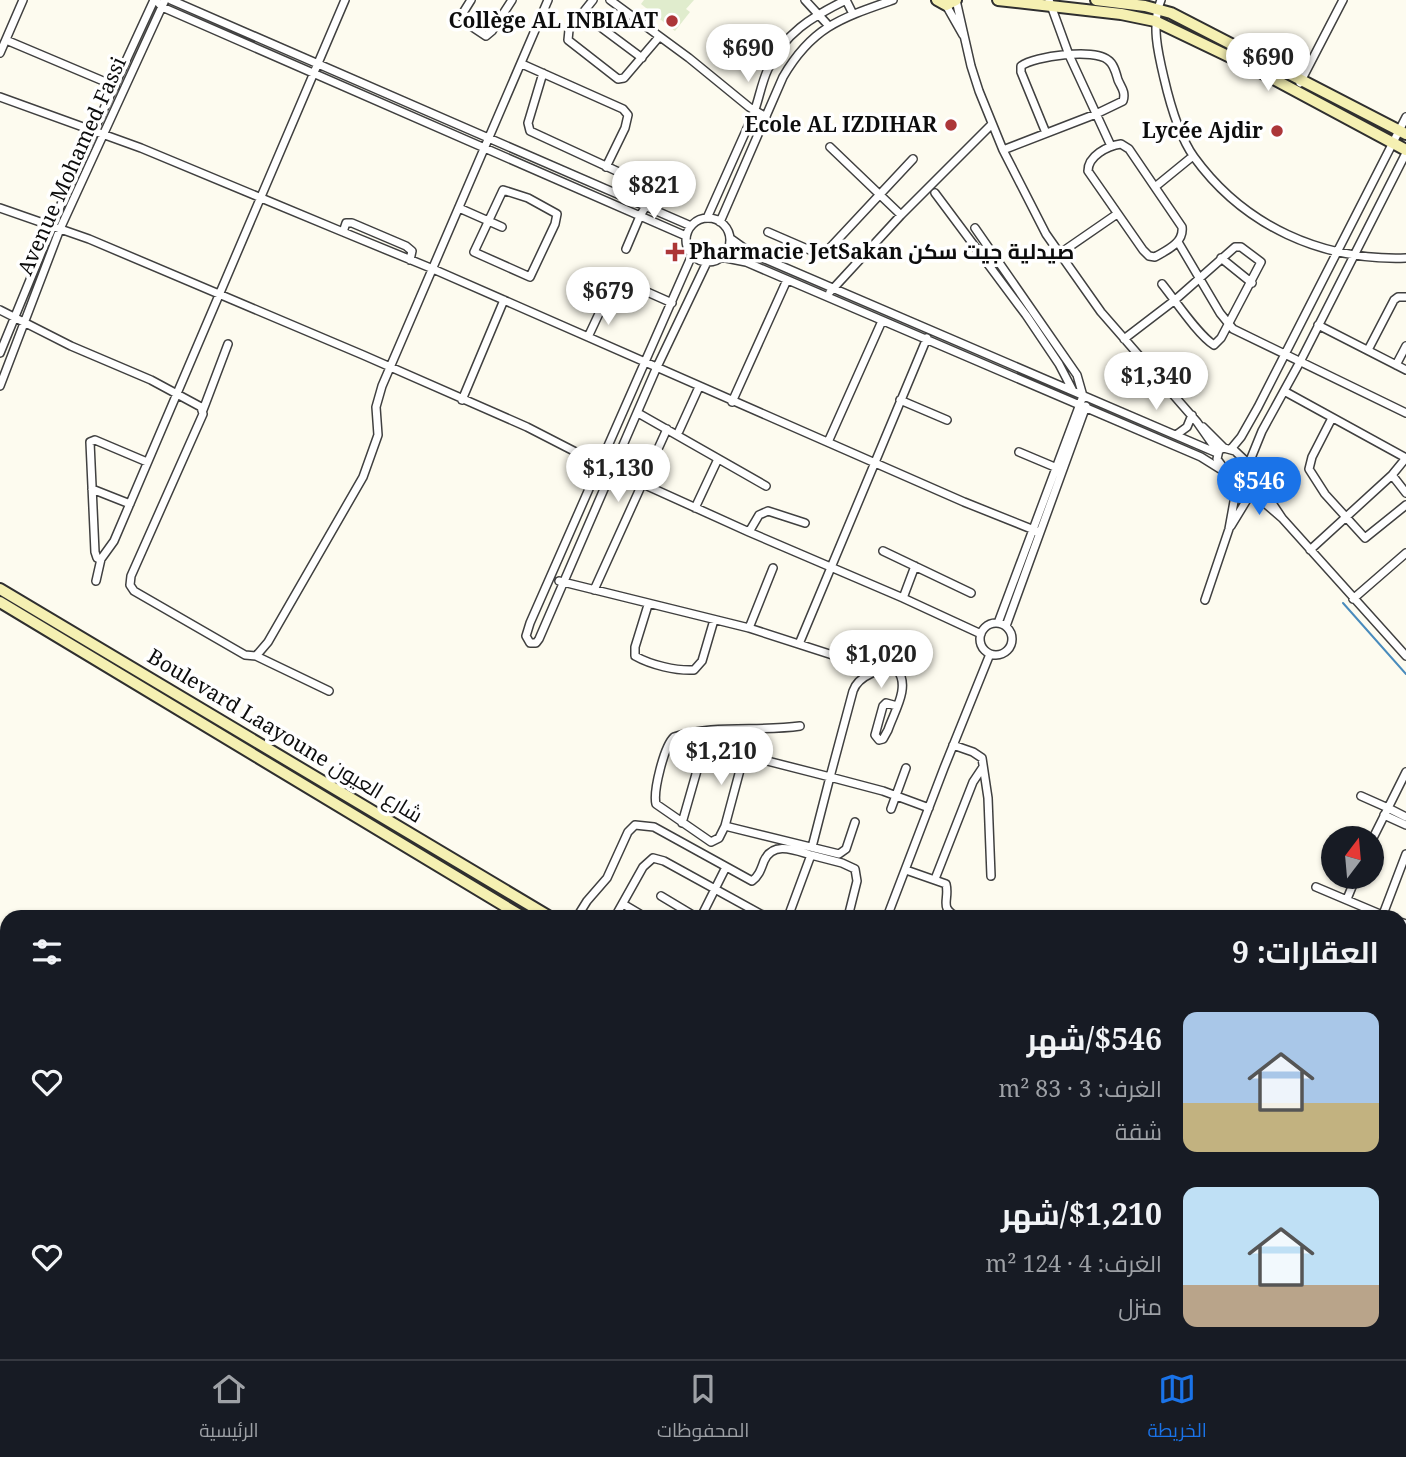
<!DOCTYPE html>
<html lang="ar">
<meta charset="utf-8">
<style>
body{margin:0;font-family:"Noto Serif",Cairo,serif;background:#242831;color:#f1f3f6;direction:rtl;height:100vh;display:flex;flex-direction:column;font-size:26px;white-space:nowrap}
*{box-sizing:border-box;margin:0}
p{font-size:23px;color:#9ea1a6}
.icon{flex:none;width:38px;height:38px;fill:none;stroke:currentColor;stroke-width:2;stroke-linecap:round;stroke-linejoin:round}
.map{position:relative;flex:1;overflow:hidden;direction:ltr}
.details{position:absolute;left:0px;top:910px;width:1407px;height:450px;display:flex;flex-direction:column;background:#171b24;border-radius:21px 21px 0 0;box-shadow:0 2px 5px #0004;direction:rtl}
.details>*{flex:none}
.needle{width:46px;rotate:16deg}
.buttons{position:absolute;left:1321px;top:826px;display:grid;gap:14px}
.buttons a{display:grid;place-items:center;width:63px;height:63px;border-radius:50%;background:#171b24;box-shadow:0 2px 5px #0004;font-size:35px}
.price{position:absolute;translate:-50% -60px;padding:0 16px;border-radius:24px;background:#fff;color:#222;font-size:23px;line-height:46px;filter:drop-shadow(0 2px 4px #0008)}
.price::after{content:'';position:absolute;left:50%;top:42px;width:21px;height:16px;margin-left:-10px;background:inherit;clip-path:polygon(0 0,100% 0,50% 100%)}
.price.selected{background:#1a73e8;color:#fff}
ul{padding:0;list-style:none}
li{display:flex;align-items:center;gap:21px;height:175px;padding:0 28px}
li span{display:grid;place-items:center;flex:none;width:196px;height:140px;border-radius:14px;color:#555}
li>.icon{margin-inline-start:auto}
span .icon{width:84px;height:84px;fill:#fffc;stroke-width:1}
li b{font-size:30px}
h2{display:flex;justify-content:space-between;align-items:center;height:84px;padding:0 28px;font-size:30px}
.tab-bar{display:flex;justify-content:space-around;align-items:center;height:98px;border-top:2px solid #363941;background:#171b24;font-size:19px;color:#9ea1a6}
.tab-bar a{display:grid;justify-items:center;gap:4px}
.tab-bar .selected{color:#1a73e8}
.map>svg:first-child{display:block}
.pitch{fill:#e0eccd}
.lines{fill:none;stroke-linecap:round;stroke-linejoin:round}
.stream{stroke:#498bbc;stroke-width:2}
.street-casing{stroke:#404040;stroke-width:10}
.secondary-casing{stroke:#2f2f2f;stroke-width:14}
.street{stroke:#fff;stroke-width:7}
.secondary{stroke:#f5f0b2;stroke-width:10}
.poi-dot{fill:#ac3638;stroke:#fff;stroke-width:2.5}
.labels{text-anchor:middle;stroke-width:7;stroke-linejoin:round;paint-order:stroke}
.poi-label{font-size:21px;font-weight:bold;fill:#0d0d0d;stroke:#fff;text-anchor:end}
.street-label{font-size:21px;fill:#0d0d0d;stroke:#fff}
</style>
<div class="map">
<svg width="1406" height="1359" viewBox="0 0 1406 1359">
<rect width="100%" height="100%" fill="#fdfbef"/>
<path class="pitch" d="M644,0H694L686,9L690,12L675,31L641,4Z"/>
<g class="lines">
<path class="stream" d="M1343,603L1406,674"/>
<g class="street-casing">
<path id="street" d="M156,0L162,7L686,236
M171,0L691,226
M471,0L461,16L468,24L486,36L492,31L512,0
M593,0L569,30L568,40L618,79L624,78L659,37
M610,0L689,58L749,107L766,117
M805,0L828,25
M956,0L971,66L979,91L1003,150L1046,234L1101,312L1197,422L1218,452
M1049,0L1069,55L1111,146
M1161,0C1151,24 1158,53 1164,78C1170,104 1179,136 1194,157C1244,226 1322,261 1406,258
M946,5L963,35
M583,14L642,58
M6,40L115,86
M0,53L23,0
M522,64L623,109L628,115L625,128L606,167
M543,73L528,123L530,131L636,180
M1300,83L1343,0
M0,97L141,148L343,232
M1121,144L1129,149L1182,227C1184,243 1167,250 1155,257L1149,256L1143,250L1088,171C1088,156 1107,146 1121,144Z
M830,147L901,215
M1003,150L1096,114L1123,101C1126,92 1121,87 1118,80C1116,73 1114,64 1108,60C1094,48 1035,56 1021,66V72L1046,133
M1155,187L1193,156
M503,190L528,198L557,214L555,224L530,277L474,252Z
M935,193L1026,315L1059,364L1073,391
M0,208L89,239L363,355L527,427L601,465L749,532L903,598L981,634
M459,208L502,227
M707,218C722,184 738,149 753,115C759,100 761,84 768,69C783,34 813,16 846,0L853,14
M686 240a22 22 0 1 1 44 0a22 22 0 1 1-44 0Z
M720,222L783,77C812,27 841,18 893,0
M975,228L1077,375L1083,396L998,623
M768,232L812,251H827L913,159
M730,238L751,253L1217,453
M1178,242L1220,313L1233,329L1406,413
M626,249L640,216L659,184
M1059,254L1117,214
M692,255L530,623L526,636L530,643H536L539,639L656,369L707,262
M721,257L746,262L1201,457L1225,472
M1221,258L1252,283
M410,260L412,251L406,246L352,223H346L343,232L433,269L964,502L1039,532
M636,287L672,303
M830,292L901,215L992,124
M0,310L71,346L151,380L201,407L203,414L131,576L130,585L134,591L245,655L256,656L268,642L363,477L378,435L376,407L382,386L548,0
M1318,325L1406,370
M588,337L603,305
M1124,339L1175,300L1235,247H1241L1261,262L1221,338L1214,345C1198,335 1175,300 1162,284
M1368,350L1394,300L1398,297H1406
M0,353L71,180L154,0
M1396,365L1406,346
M0,386L60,229L165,0
M1284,391L1406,458L1392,475L1310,550
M462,400L504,300
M900,400L947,420
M732,402L787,280
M203,410L228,344
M638,413L766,486
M1332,418L1312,457L1309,469L1325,494L1365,538L1406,505
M1203,427L1224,448
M679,431L699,387
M1176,435L1187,427L1192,415
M828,442L882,321
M1231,449L1241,437L1258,407L1406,117
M1019,452L1057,468
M1249,463L1262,431L1301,360L1406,153
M1392,475L1406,493
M92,489L130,504
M695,508L718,459
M1282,518L1253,493L1241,489L1234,482L1217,459L1219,450L1224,448L1235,451L1253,468L1260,485L1282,518L1406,656
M1231,526L1251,493
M749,532L759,515L768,511L805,523
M883,551L971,593
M101,559L97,558L95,552L90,442L95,440L147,462
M96,581L101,559L114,541L345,0
M559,581L749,628L848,660H869L896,653
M594,590L667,429
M903,598L915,566
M1353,599L1406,553
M1205,600L1229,529L1237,485
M648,605L635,647V656C651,665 676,671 694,670L702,661L714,620
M980 639a16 16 0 1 1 32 0a16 16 0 1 1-32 0Z
M1006,626L1086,406
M749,628L773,568
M799,644L927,338
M256,656L329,691
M800,726C759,732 714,724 674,737C664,746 653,791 656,804L711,842L719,838L725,826L839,854L846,849L855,822
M750,730L744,755L830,777L853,691C858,676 882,666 897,670C911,686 894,712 888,730L883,739L879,740L875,735L883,706L886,703L897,706
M953,745L973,752L982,758L988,798L991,876
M1406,772L1388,808L1406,817
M1361,796L1388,808L1372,840
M891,809L906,768
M1384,815L1406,825
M682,823L708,732
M725,826L744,755
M812,847L830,777L883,791L929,808
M906,870L946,884C950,900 938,908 958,917
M935,879L973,782L983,767
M1316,887L1387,917
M661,896L696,917
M1347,899L1356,877
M623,904L645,917
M577,917L587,901L607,878L628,832L635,825L654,827L752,881C759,876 761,869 764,861C773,841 794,850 811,855
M615,917L643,867L653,858L664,861L766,917
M701,917L726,867
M788,917L811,855L842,863L855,869L857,881L848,917
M887,917L944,768L990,654
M1382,917L1406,854
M1400,922L1406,924
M1400,1060L1406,1044"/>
</g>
<g class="secondary-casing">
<path id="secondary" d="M937,0L946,5L956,0
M998,0L1121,14L1155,21L1251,67L1406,150
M1096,0L1145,6L1171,13L1406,134
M0,589L550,917
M0,602L523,917
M1295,1353L1305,1359
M1319,1353L1329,1359"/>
</g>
<use href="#street" class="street"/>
<use href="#secondary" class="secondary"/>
</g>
<g class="poi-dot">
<circle cx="672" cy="21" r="7"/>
<circle cx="951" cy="125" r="7"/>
<circle cx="1277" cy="131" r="7"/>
<path d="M671.5 241.5h7v7h7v7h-7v7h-7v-7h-7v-7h7z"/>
</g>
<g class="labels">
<g class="poi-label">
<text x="658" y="28">Collège AL INBIAAT</text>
<text x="937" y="132">Ecole AL IZDIHAR</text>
<text x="1263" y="138">Lycée Ajdir</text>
<text x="689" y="259" text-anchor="start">Pharmacie JetSakan صيدلية جيت سكن</text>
</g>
<g class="street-label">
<text transform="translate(72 166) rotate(-66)" y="7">Avenue Mohamed Fassi</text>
<text transform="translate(285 736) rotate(31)" y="7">Boulevard Laayoune شارع العيون</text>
</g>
</g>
</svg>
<div class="buttons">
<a><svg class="needle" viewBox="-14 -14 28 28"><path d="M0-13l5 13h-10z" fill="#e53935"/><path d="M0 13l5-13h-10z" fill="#9ea1a6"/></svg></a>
</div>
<b class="price" style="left:748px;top:84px">$690</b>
<b class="price" style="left:1268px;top:93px">$690</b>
<b class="price" style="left:654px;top:221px">$821</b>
<b class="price" style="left:608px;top:327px">$679</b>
<b class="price" style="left:1156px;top:412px">$1,340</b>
<b class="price" style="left:618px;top:504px">$1,130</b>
<b class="price selected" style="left:1259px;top:517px">$546</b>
<b class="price" style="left:881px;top:690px">$1,020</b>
<b class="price" style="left:721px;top:787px">$1,210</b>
<section class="details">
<h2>العقارات: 9<svg class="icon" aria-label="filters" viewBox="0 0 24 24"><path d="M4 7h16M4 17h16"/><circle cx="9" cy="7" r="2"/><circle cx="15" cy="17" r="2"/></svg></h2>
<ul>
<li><span style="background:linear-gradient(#a9c7e8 65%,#c2b280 0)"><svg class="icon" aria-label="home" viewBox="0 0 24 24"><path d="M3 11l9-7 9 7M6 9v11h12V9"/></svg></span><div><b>$546/شهر</b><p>الغرف: 3 · 83 m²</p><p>شقة</p></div><svg class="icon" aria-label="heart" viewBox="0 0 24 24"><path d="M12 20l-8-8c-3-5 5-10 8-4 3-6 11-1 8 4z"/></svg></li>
<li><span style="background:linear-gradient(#bfe0f5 70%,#b9a48a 0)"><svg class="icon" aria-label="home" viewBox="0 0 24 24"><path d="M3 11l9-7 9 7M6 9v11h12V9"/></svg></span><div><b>$1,210/شهر</b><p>الغرف: 4 · 124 m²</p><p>منزل</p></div><svg class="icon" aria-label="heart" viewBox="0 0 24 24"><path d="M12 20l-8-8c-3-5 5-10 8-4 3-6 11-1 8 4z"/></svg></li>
</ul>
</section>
</div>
<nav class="tab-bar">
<a class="selected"><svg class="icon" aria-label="map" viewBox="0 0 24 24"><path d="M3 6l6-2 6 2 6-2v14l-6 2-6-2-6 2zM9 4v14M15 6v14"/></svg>الخريطة</a>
<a><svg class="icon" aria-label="saved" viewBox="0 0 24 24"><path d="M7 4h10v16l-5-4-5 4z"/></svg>المحفوظات</a>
<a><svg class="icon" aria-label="home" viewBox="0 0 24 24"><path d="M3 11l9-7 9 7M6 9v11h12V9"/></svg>الرئيسية</a>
</nav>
